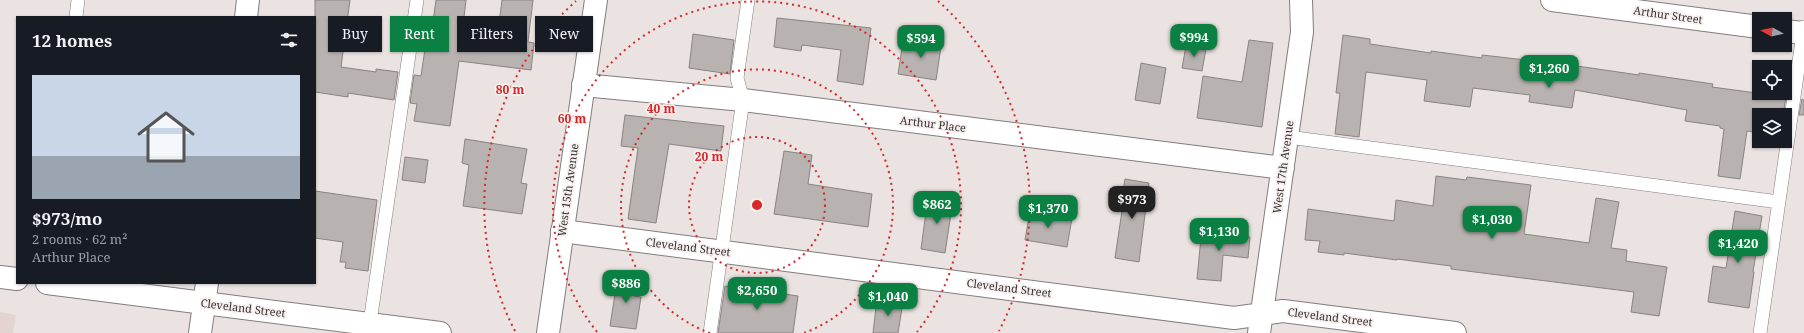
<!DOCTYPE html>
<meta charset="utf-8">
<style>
body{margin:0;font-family:"Noto Serif",serif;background:#242831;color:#f1f3f6;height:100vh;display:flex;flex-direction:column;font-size:15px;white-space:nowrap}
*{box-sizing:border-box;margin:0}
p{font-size:13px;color:#9ea1a6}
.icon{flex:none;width:22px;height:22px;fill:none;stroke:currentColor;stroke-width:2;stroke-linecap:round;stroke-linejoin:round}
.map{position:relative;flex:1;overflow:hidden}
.panel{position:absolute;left:16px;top:16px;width:300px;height:268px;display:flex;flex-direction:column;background:#171b24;border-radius:0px;box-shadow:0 1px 3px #0004}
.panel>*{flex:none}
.hud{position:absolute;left:328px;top:16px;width:380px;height:36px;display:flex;gap:8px}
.needle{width:26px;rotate:278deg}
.buttons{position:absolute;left:1752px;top:12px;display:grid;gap:8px}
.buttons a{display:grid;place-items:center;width:40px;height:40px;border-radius:0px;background:#171b24;box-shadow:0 1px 3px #0004;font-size:20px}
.price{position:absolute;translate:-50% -34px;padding:0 9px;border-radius:8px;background:#0b8043;color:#fff;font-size:13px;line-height:26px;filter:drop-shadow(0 1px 2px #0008)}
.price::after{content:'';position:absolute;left:50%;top:24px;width:12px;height:9px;margin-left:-6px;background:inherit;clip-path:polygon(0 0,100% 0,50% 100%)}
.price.current{background:#222;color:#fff}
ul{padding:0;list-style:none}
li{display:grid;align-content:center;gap:8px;height:212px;padding:0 16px}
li+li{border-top:1px solid #363941}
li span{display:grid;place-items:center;height:124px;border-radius:0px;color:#555}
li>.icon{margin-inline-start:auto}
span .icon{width:72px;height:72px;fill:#fffc;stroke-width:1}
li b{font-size:17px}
h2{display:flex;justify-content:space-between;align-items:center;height:48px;padding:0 16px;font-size:17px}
.tag{padding:0 14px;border-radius:0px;background:#171b24;box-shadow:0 1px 3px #0004;font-size:14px;line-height:36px}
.tag.current{background:#0b8043;color:#fff}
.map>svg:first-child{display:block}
.built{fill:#e4d4d1}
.building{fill:#b8b2b0;stroke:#898382}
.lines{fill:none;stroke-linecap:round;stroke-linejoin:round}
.lane-casing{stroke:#837d7c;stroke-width:14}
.street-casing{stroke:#837d7c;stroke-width:24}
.secondary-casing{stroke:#837d7c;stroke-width:24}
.lane{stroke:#fff;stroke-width:13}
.street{stroke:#fff;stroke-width:22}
.secondary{stroke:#fff;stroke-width:22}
.ring{fill:none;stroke:#d62828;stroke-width:2;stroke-dasharray:2 4}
.labels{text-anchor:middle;stroke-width:3.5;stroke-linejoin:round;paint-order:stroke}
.street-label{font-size:11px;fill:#343131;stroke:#f7f0ef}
.centre{fill:#d62828;stroke:#f7f0ef;stroke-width:2}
.ring-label{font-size:12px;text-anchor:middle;font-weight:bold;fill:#d62828;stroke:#f7f0ef;stroke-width:3.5;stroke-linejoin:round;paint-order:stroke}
</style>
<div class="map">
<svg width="1804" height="333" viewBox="0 0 1804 333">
<rect width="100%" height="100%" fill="#eae3e1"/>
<path class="built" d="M0,312L16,315L13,333H0Z"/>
<path class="building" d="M315,0H350L341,67L376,72V69L398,72L394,100L348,93V97L315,92Z
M436,0H466L462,34L497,39L502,0H533L528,42L534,43L531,70L459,61L450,126L414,121L417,104L410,103L414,75L421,76L427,35L431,36Z
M777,18L871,28L863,85L837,81L841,50L802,45L801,51L774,47Z
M693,34L734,40L730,74L689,68Z
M1343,35L1370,39V44L1431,53V51L1482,58V55L1570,65L1639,75V73L1713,84L1712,87L1786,97L1783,115H1759V133L1747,131L1740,179L1718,176L1724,129L1720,128V126L1685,121L1687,110L1575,90L1572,108L1529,102L1530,95L1473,88L1470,107L1424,101L1427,80L1366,72L1359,137L1335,134L1340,93H1336Z
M923,37L942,40L936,80L898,74L903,42L922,44Z
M1249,40L1273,43L1262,127L1197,118L1203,76L1242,82Z
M1186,46L1206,49L1202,71L1182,68Z
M1141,63L1166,68L1160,104L1135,100Z
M1802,99L1804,100V115H1799Z
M625,115L724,126L721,151L669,144L656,223L628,219L638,148L621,146Z
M465,139L527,149L521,183L527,184L522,214L463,206L469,165L462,163Z
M784,151L812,155L808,184L872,194L868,227L774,214Z
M405,157L428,160L425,183L402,180Z
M1436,176L1466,180L1467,177L1531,185L1524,234L1589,243L1596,198L1619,202L1611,248L1627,250L1626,261L1667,267L1659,316L1631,312L1634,292L1451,269V266L1397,259V260L1344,253V255L1318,252L1320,241L1305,240L1308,209L1394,221L1396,200L1433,206Z
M1125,179L1149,183L1139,262L1115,258L1123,204H1121Z
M315,191L377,200L368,271L345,268L346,262H340L343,242L315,238Z
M928,197L953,200L945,253L921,249Z
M1030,211L1072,218L1067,247L1025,240Z
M1735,211L1762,216L1753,272H1754L1749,308L1708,302L1713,266L1726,268Z
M1202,227L1226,229V234L1250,237L1248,258L1223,255L1221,281L1197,279Z
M618,275L636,277L634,296L641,297L636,329L610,326Z
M748,282L772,285L771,292L798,296L793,333H718L725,286L747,289Z
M877,299L903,302L898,333H873Z"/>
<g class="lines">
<g class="lane-casing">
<path id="lane" d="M76,17L78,0
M1288,137L1779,202
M369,329L417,0
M710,333L743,100L737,78L748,0
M1760,333L1804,27"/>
</g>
<g class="street-casing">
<path id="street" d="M1552,0L1759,27
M246,17L248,0
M1785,31L1804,33
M583,85L743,100L1283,168
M562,231L1234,318L1283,311L1455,333
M0,277L17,279
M47,283L440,333
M200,333L207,283
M1259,333L1302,32L1301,0"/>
</g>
<g class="secondary-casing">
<path id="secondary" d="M548,333L596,0"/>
</g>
<use href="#lane" class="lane"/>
<use href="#street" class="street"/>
<use href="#secondary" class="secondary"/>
</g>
<g class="ring">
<circle cx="757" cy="205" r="68"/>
<path d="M710 333A136 136 0 1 1 804 333"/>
<path d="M597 332A204 204 0 1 1 917 332"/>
<path d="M515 331A273 273 0 0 1 576 1M938 1A273 273 0 0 1 999 331"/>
</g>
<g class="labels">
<g class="street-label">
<text transform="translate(1668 15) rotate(8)" y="4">Arthur Street</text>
<text transform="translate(933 124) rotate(7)" y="4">Arthur Place</text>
<text transform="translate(1283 167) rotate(-82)" y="4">West 17th Avenue</text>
<text transform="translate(568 190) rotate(-82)" y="4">West 15th Avenue</text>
<text transform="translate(688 247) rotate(7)" y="4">Cleveland Street</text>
<text transform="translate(1009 288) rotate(7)" y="4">Cleveland Street</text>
<text transform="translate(243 308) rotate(7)" y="4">Cleveland Street</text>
<text transform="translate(1330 317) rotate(7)" y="4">Cleveland Street</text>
</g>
</g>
<circle cx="757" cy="205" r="6" class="centre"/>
<g class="ring-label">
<text x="510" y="94">80 m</text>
<text x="661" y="113">40 m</text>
<text x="572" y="123">60 m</text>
<text x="709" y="161">20 m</text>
</g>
</svg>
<div class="buttons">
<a><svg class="needle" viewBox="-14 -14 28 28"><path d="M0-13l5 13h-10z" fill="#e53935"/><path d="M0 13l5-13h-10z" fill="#9ea1a6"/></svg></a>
<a><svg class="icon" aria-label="locate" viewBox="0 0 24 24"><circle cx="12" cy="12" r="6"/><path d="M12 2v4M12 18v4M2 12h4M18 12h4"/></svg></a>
<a><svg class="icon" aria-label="layers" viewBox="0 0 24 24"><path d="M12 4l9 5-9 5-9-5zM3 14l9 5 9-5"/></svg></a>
</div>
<b class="price" style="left:1194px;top:58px">$994</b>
<b class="price" style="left:921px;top:59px">$594</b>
<b class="price" style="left:1549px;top:89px">$1,260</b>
<b class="price current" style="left:1132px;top:220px">$973</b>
<b class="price" style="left:937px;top:225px">$862</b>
<b class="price" style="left:1048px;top:229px">$1,370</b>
<b class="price" style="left:1492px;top:240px">$1,030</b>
<b class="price" style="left:1219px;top:252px">$1,130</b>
<b class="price" style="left:1738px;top:264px">$1,420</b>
<b class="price" style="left:626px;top:304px">$886</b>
<b class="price" style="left:757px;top:311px">$2,650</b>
<b class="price" style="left:888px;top:317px">$1,040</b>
<div class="hud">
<a class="tag">Buy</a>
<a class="tag current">Rent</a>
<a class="tag">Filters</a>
<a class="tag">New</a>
</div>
<section class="panel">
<h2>12 homes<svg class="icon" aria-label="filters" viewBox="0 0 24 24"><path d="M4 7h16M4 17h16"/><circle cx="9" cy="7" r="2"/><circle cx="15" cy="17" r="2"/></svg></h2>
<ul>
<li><span style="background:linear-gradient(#c9d6e8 65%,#9aa5b1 0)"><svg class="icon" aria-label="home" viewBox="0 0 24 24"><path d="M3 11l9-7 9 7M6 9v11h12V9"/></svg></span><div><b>$973/mo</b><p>2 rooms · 62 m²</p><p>Arthur Place</p></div></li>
</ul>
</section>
</div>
